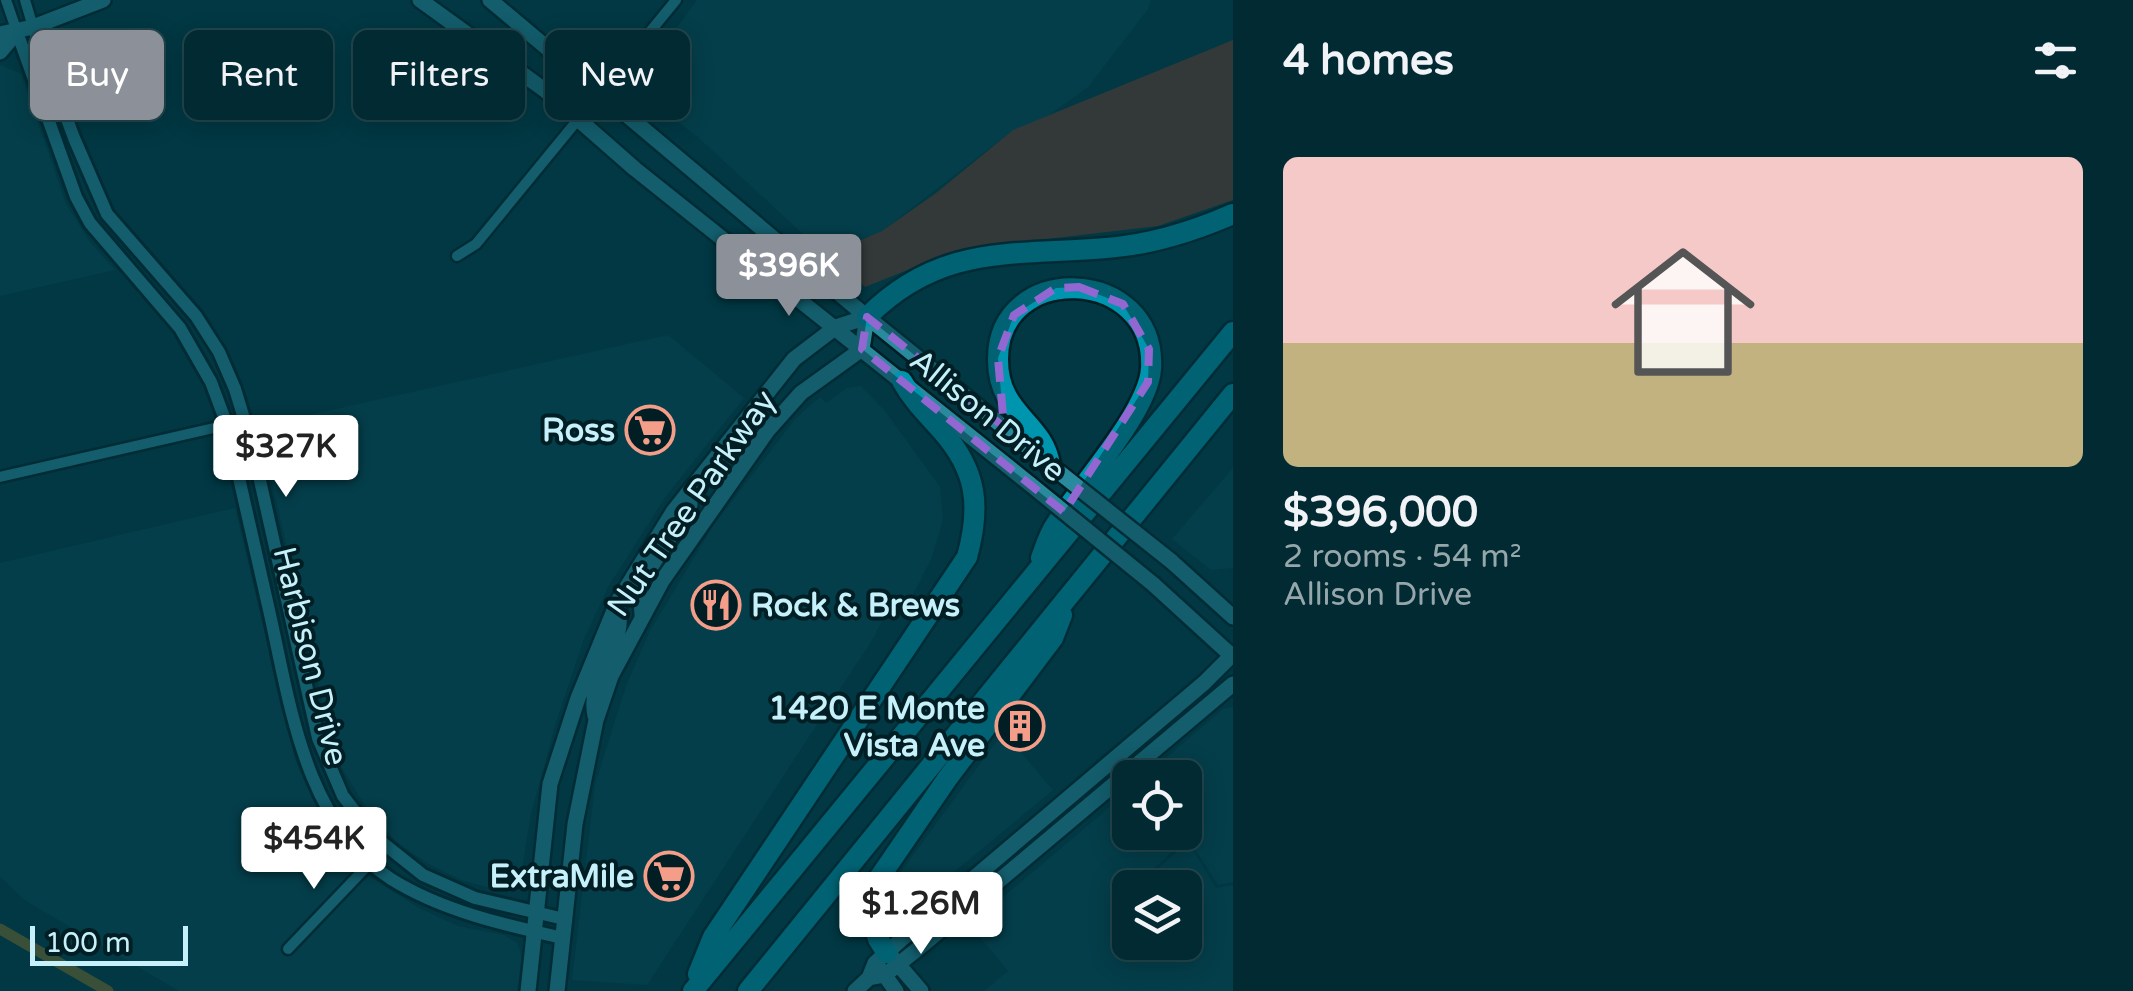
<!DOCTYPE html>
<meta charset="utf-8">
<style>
body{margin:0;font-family:"Varela Round",sans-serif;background:#0f363e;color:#f1f3f6;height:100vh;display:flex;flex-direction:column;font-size:38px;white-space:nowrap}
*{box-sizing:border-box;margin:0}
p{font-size:32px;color:#96a7ac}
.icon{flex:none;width:55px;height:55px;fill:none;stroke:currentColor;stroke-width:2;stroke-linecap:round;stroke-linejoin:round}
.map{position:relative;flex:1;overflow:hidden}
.drawer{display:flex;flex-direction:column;background:#012a32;width:900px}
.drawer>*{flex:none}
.hud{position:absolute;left:30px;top:30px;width:950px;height:90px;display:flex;gap:20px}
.tools{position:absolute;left:1112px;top:760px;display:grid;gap:20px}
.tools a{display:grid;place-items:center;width:90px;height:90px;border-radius:15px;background:#012a32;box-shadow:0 5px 25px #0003,0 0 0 2px #23464d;font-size:50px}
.scale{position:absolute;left:30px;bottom:25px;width:158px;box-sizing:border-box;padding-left:10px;border:5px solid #c6f1fb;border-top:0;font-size:28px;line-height:35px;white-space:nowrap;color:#c6f1fb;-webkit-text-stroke:8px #011e24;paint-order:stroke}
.price{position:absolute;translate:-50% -85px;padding:0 22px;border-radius:10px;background:#fff;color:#222;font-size:32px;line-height:65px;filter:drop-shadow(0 2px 5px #0008)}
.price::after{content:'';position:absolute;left:50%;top:60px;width:30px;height:22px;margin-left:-15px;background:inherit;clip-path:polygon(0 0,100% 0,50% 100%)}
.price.active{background:#8c9099;color:#fff}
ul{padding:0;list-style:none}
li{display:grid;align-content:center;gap:20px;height:530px;padding:0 50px}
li+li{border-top:2px solid #23464d}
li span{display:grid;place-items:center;height:310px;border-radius:15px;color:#555}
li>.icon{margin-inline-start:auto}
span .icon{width:180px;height:180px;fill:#fffc;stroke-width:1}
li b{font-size:42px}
h2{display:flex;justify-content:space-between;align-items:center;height:120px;padding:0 50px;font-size:42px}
.chip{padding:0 35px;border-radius:15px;background:#012a32;box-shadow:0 5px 25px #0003,0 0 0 2px #23464d;font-size:35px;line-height:90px}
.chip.active{background:#8c9099;color:#fff}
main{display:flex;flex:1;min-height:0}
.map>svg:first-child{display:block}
.built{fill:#074652}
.green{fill:#6f3a2d}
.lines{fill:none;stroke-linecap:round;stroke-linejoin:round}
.canal{stroke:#7c6b2b;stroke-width:11}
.minor-casing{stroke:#011e24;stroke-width:15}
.tertiary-casing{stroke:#011e24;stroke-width:18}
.secondary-casing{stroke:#011e24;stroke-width:20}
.motorway-casing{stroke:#011e24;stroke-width:25}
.minor{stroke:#298a9e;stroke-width:10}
.tertiary{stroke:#298a9e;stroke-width:12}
.secondary{stroke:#298a9e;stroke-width:15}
.motorway{stroke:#0095ae;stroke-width:20}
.secondary-bridge-casing{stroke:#011e24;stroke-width:20;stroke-linecap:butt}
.secondary-bridge{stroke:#298a9e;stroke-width:15}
.marked{fill:none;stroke:#9267d1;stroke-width:8;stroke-dasharray:20 12;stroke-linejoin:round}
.labels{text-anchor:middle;stroke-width:8;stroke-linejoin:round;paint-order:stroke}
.street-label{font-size:32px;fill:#c6f1fb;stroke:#011e24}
.poi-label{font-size:32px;font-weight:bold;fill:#c6f1fb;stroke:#011e24;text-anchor:end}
</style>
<main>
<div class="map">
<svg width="1233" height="991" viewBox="0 0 1233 991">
<rect width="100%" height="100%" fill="#013843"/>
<path class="built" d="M697,0H1151L1148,9L1088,87L1042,120L1013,130L882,231L826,255L700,139L634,87Z
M0,65L21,74L66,204L89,241L115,270L0,296Z
M668,335L744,398L666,496L608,587L584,639L556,722L530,818L520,882L510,889L501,891L461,880L429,864L398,843L371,815L341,767L335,749L337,743L323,704L259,426Z
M861,386L885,411L940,487L943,520L932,557L904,613L889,606L874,637L647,985L572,980L595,785L626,686L650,631L713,526L796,418L820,397L826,403L847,388Z
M1233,468V568L1211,570L1172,539Z
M235,508L295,760L319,812L346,851L373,879L419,908L458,926L504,935L517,943L522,957L517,991H179L26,901L0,877V563Z
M1233,707V882L1218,885L1189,840L1186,839L1125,895L1114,894L1115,899H1123L1130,893V942H1185V888L1136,887L1188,842L1216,888L1233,885V991H984L1008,971L970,925L1130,790V832H1185V778L1144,777L1223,709Z
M1011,741L1053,790L924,897L910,902L896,887L895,880L996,742Z"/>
<path class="green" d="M1233,40V200L1158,226L1047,239L935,259L865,287L826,255L882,231L936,193L1013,130Z"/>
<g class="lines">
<path class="canal" d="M0,929L108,991"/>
<g class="minor-casing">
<path id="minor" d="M6,0L17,32
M25,0L33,27
M457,256L476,244L676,0
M0,477L227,425
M288,949L372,861"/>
</g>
<g class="tertiary-casing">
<path id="tertiary" d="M33,27L74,138L107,214L196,316L219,352L235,389L252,445L318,738L343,796L374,836L423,875L475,898L564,919
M17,32L76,197L90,223L180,328L211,382L227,425C241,486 255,548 269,610C290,703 304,822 391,879C442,911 505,925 563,938"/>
</g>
<g class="secondary-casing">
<path id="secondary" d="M420,0L546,91L635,169L1030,484
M490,0L867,317L1049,464
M0,34L33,27L103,0
M0,52L17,32
M1171,561L1233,617
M1153,584L1233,657
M642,615L640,584L690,505V493
M595,716C586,672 630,646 617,603
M891,956L921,991
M881,970L896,991
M869,978L885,975L925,943L1233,684
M528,991L550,784L578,698L617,603L673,512L794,359L836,327L867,317
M557,991L575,824L596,720L611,676L662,581L768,430L801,393L862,349L867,317
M855,991L869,978L875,963L903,938L1204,683L1233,654"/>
</g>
<g class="motorway-casing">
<path id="motorway" d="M867,317C941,243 1013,256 1106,248C1149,245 1194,231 1233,214
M1041,558C1045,547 1049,534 1056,524C1080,486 1148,412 1151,369C1157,266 997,260 998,360C998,415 1044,422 1050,465
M887,953L878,939L868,908L877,881L947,779L1053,638L1062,615
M698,974L713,937L967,557C981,506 977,471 942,431C927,414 913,401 902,381
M693,991L1233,332
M748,991L1233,394"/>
</g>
<use href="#minor" class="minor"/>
<use href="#tertiary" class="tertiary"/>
<use href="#secondary" class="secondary"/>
<use href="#motorway" class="motorway"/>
<g class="secondary-bridge-casing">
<path id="secondary-bridge" d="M1050,465L1171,561
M1030,484L1153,584"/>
</g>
<use href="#secondary-bridge" class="secondary-bridge"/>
</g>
<path d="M0 0H1233V991H0ZM1079,287L1123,304L1149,349L1148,382L1064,512L862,349L867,317L1004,427L998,358L1014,315L1056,288Z" fill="#013843" fill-opacity=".55" fill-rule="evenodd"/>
<path class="marked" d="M1079,287L1123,304L1149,349L1148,382L1064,512L862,349L867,317L1004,427L998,358L1014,315L1056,288Z"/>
<defs>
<g id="supermarket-ring" transform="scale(2.5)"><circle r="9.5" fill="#011e24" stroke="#f49e89" stroke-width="1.5"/><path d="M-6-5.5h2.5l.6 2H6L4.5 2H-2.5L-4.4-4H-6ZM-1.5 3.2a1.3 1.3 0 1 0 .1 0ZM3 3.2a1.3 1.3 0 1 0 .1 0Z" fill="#f49e89"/></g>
<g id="restaurant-ring" transform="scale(2.5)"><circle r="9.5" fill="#011e24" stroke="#f49e89" stroke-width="1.5"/><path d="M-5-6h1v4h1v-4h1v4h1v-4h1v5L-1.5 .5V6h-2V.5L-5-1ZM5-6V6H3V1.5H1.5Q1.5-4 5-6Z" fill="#f49e89"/></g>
<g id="building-ring" transform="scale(2.5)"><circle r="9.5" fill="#011e24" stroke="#f49e89" stroke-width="1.5"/><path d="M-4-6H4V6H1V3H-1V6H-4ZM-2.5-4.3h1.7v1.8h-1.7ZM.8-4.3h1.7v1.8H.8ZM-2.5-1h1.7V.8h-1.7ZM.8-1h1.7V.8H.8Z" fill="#f49e89"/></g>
</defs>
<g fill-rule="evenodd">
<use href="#supermarket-ring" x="650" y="430"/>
<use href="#restaurant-ring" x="716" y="605"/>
<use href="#building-ring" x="1020" y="726"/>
<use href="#supermarket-ring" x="669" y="876"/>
</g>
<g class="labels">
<g class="street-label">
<text transform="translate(988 415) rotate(39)" y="11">Allison Drive</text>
<text transform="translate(691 503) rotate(-55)" y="11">Nut Tree Parkway</text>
<text transform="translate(311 656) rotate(76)" y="11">Harbison Drive</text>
</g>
<g class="poi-label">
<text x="615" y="441">Ross</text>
<text x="751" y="616" text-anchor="start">Rock &amp; Brews</text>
<text x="985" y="719">1420 E Monte<tspan x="985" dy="37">Vista Ave</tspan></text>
<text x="634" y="887">ExtraMile</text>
</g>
</g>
</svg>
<div class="tools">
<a><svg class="icon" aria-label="locate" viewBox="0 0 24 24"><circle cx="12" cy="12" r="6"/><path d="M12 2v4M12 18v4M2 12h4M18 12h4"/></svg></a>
<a><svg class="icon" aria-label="layers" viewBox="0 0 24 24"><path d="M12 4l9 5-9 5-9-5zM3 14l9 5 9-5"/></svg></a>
</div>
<div class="scale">100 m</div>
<b class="price active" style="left:789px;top:319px">$396K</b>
<b class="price" style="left:286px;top:500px">$327K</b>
<b class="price" style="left:314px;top:892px">$454K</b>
<b class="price" style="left:921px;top:957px">$1.26M</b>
<div class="hud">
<a class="chip active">Buy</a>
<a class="chip">Rent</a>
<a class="chip">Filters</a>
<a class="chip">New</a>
</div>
</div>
<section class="drawer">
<h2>4 homes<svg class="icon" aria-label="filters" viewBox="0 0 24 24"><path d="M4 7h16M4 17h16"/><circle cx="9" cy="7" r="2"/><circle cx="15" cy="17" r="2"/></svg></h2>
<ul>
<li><span style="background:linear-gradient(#f6c9c9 60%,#c2b280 0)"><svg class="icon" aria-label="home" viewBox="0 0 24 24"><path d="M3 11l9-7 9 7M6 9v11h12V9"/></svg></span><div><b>$396,000</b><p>2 rooms · 54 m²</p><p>Allison Drive</p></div></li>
</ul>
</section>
</main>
